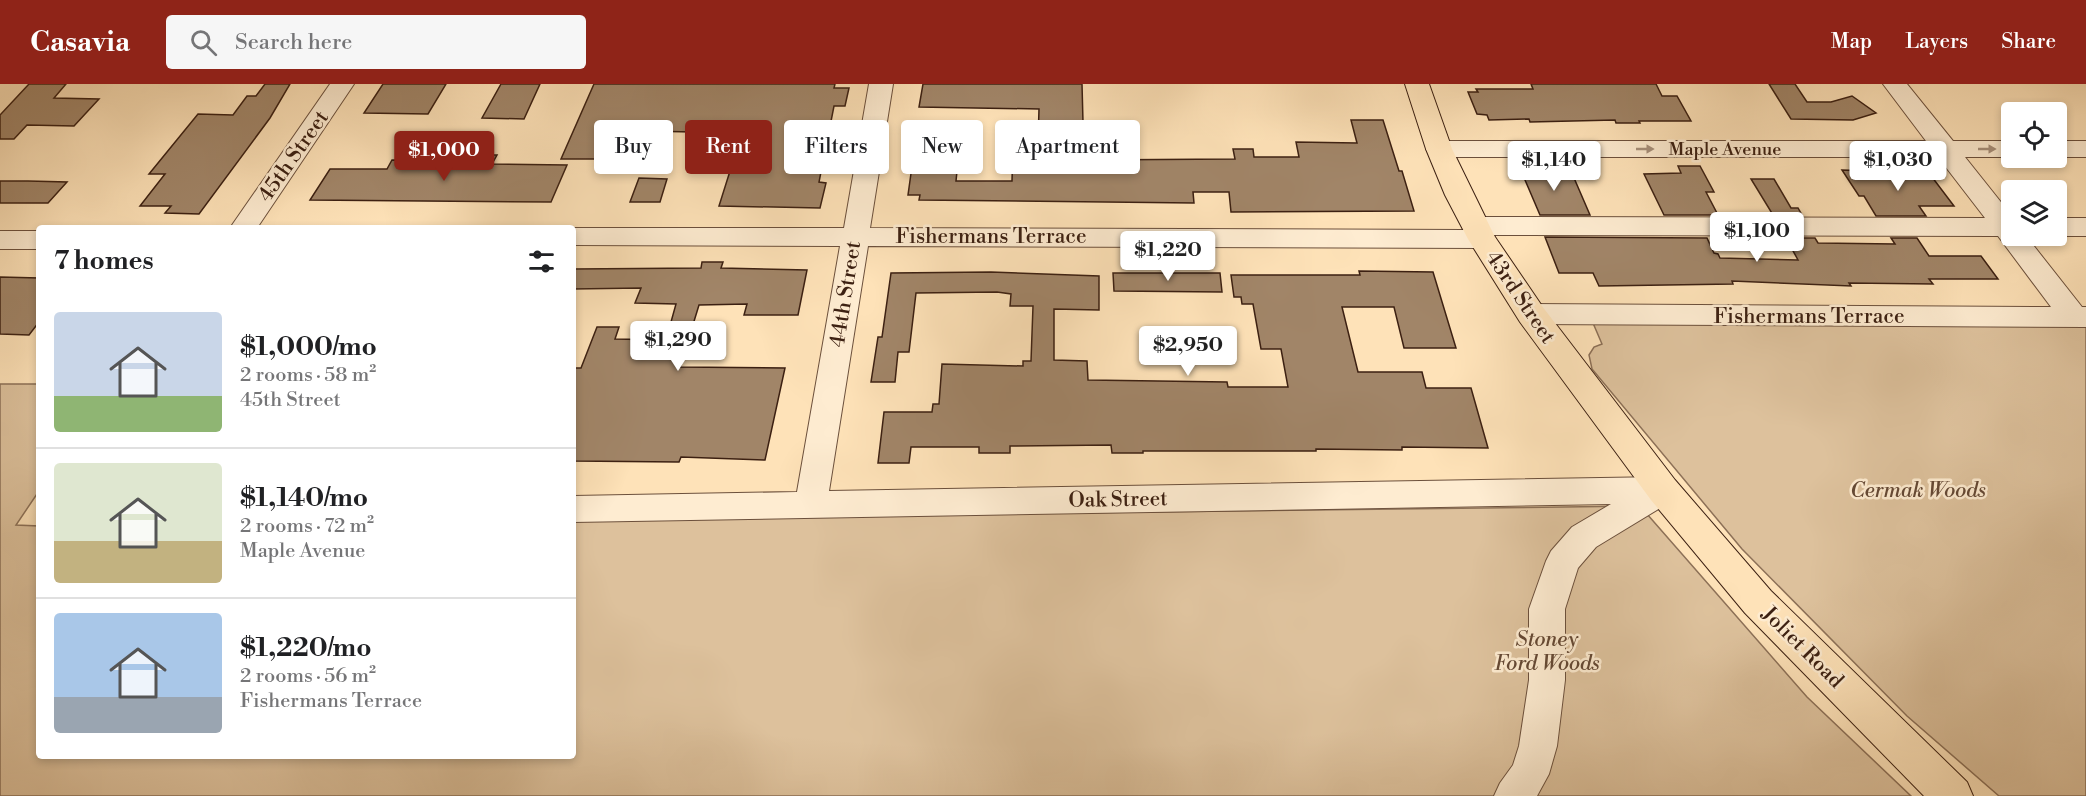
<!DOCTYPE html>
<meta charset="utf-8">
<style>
body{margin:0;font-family:"Libre Bodoni",serif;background:#f6f6f6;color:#202124;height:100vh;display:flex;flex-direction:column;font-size:22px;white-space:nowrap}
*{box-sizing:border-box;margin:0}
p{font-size:20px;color:#757577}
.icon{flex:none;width:33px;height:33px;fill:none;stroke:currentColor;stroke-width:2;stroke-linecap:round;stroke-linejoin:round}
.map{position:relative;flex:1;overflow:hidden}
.details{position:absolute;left:36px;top:141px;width:540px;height:534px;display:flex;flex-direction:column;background:#fff;border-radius:6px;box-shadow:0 3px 9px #0003}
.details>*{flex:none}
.hud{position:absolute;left:594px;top:36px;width:570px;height:54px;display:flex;gap:12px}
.controls{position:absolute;left:2001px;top:18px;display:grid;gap:12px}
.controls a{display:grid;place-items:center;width:66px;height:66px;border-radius:6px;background:#fff;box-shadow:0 3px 9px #0003;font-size:30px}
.price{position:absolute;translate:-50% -51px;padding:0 14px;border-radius:6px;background:#fff;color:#222;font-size:20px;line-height:39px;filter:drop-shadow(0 2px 3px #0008)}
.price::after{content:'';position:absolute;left:50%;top:36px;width:18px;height:14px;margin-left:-9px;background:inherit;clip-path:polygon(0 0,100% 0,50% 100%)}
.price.active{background:#8f2418;color:#fff}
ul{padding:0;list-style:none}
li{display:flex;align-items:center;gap:18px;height:150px;padding:0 18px}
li+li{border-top:2px solid #e0e0e0}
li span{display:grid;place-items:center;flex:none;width:168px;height:120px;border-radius:6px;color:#555}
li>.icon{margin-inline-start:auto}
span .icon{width:72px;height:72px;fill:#fffc;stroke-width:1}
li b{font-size:26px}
h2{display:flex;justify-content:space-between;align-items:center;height:72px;padding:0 18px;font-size:26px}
.tag{padding:0 21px;border-radius:6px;background:#fff;box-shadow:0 3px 9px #0003;font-size:21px;line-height:54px}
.tag.active{background:#8f2418;color:#fff}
header{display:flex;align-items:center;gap:36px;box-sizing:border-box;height:84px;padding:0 30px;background:#8f2418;color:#fff}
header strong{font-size:28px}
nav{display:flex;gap:33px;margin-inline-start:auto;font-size:21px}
.search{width:420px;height:54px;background:#f6f6f6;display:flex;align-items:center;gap:15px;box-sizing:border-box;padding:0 21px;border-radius:6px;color:#757577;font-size:22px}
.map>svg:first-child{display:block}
.green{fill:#ddc19c;stroke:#8c7057;stroke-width:1.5}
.building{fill:#a18568;stroke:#3c2012;stroke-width:1.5}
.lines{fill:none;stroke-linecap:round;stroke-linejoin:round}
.minor-casing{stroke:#6c503c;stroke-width:2}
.major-casing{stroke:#3c2012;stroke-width:2}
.minor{fill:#feecd1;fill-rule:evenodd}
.major{fill:#fee2b8;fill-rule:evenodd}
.oneway{fill:#a7907b}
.labels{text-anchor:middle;stroke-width:5;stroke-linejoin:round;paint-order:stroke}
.far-street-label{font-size:18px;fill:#3c2012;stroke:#feecd1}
.street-label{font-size:21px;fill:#3c2012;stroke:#feecd1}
.park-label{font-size:21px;font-style:italic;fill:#644834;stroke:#feecd1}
</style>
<header>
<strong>Casavia</strong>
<div class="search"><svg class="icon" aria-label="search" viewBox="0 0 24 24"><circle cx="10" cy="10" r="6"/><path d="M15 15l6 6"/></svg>Search here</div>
<nav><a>Map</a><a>Layers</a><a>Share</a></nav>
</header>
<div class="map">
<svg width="2086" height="712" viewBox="0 0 2086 712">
<rect width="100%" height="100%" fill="#fee2b8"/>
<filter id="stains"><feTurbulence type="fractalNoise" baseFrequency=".00333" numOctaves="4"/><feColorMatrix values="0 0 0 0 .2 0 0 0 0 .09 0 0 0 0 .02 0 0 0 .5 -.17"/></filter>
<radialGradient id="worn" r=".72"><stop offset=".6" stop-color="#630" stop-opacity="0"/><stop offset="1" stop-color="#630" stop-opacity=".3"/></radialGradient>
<path class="green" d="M1593,239H2086V712H1999L1907,632L1742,465L1592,285L1589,271L1594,263L1602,260Z
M0,300H39V407L16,441L39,442V672H573V435L1640,422L1807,613L1911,712H0Z"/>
<path class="building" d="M29,0H66L54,14L99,15L74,42L27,41L14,55H0V31Z
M265,0H290L270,34L199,130L165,129L171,122H140L165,90H149L198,30L233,31L247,12H256Z
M383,0H446L428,30L364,29Z
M501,0H540L524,35L482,34Z
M594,0H835L834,4H849L845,22H834L819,98L826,99L820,124L719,122L742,49L645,47L635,75H561Z
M923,0H1082L1084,76L1235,75L1233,65H1253L1254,73H1299L1296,58L1357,59L1351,36H1383L1399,87H1402L1414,127L1231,128L1229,108H1193L1194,119L919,116L920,111H908L914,68H959L956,97H1012L1013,59H1038L1039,25L919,23Z
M1531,0H1656L1662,12H1677L1691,37H1639L1640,39H1616L1615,36L1530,38L1529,35L1489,36L1487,31L1477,30L1468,8H1478L1476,5H1533Z
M1769,0H1795L1807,18H1831L1852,12L1876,29L1853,36L1791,35Z
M462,71H497L492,80L567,81L551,118L310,116L330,85H387L392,76L460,77Z
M1519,82H1541L1543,87H1571L1590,131H1540Z
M1678,82H1700L1714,108H1706L1718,131H1664L1644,90L1681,89Z
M1842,86L1929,89L1954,122H1919L1926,132H1876L1864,112H1859Z
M639,94L667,95L660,118H630Z
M1751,95H1774L1791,124H1798L1802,131H1773Z
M0,97H28L67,98L48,119H0Z
M1545,153L1707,154L1714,169L1718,170L1720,174L1798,176L1786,154H1815L1818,159L1895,160L1891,154H1917L1929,172H1981L1998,195H1929L1933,200L1849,199L1851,202L1732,197L1733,200L1599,202L1593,189H1559Z
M702,178H723L721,184L807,186L798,231H744L747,220L699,221L680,283L785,284L765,376L681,373L679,378L573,377V284H581L597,243H619L615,255L666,256L676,220L635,219L641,204L573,205V185L701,184Z
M1359,187L1433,188L1456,264H1404L1394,223H1342L1358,288H1422L1426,304H1471L1488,364L1402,363V366L1316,365V367H1143V369H1112L1111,361L1010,362V369H979V363H911L909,379H878L884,328H932L933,320H939L942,280L1023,282V277H1031L1033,222H1010L1011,210L997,208L916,209L909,268H898L895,298H871L878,253H882L891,189L991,188L1099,192V226L1054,225V276L1087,277L1088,296L1227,298L1228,303H1288L1281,265H1261L1253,220H1242L1241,213H1234L1231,191H1360Z
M1113,189H1220L1222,208L1114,207Z
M0,193L39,194V238L29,251L0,250Z"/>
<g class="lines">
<g class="minor-casing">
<path id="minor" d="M330,0H354L257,144H230Z
M869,0H893L870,144L1464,146L1462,142L1466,136L1475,133L1985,134L1938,73H1439L1430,71L1426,65L1430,59L1439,57H1926L1883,0H1907L1953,57H2012V73H1965L2012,132V152H2026L2082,223H2086V243L1531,240L1521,237L1517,230L1521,223L1531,220L2051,223L1998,152L1493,151L1496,155L1492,161L1482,164L868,162L829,407L1662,393L1675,397L1679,406L1675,415L1596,463L1578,484L1565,525V596L1557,662L1549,690L1537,712H1494L1500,699L1513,681L1519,662L1529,596V525L1546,477L1551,467L1572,443L1611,420L573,438V412L797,408L840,162L573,161V144H569H844Z
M2056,57H2086V73H2056Z
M2056,134H2086V152H2055H2056Z
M0,147H39V165H0Z"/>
</g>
<g class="major-casing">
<path id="major" d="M1405,0H1429L1452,65L1495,153L1542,222L1675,396L1771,507L1967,698L1973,712H1924L1745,529L1651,416L1520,238L1468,155L1445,111L1426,65Z"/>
</g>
<use href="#minor" class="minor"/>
<use href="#major" class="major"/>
</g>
<defs><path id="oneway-solid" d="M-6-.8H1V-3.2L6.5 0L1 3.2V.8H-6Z" transform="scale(1.5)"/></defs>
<g class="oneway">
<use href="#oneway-solid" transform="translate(1645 65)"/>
<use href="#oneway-solid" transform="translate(1987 65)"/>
</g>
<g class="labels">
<g class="far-street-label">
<text x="1725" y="71">Maple Avenue</text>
</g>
<g class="street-label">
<text transform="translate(293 72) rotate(-55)" y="7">45th Street</text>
<text x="991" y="159">Fishermans Terrace</text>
<text transform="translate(845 210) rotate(-81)" y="7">44th Street</text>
<text transform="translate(1521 213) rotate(56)" y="7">43rd Street</text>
<text x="1809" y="239">Fishermans Terrace</text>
<text transform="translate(1118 415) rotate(-1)" y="7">Oak Street</text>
<text transform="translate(1803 563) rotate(45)" y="7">Joliet Road</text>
</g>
<g class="park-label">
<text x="1918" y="413">Cermak Woods</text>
<text x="1547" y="562">Stoney<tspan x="1547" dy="24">Ford Woods</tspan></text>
</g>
</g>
<rect width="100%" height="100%" filter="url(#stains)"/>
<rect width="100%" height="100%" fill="url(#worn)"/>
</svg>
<div class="controls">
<a><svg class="icon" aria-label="locate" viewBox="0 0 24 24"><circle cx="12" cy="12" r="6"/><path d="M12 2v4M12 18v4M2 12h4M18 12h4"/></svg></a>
<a><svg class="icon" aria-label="layers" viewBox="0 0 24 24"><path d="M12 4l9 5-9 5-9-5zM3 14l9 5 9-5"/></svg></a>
</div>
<b class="price active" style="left:444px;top:98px">$1,000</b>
<b class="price" style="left:1554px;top:108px">$1,140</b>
<b class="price" style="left:1898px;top:108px">$1,030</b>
<b class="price" style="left:1757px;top:179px">$1,100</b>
<b class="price" style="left:1168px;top:198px">$1,220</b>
<b class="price" style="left:678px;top:288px">$1,290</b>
<b class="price" style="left:1188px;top:293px">$2,950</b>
<div class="hud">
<a class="tag">Buy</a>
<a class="tag active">Rent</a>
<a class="tag">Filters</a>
<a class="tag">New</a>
<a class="tag">Apartment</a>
</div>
<section class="details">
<h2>7 homes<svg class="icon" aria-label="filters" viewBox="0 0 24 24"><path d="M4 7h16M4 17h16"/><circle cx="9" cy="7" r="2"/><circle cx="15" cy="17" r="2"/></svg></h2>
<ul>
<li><span style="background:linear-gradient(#c9d6e8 70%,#8fb573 0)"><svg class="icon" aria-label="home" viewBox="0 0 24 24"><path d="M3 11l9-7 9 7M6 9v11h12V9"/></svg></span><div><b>$1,000/mo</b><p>2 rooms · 58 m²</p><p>45th Street</p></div></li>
<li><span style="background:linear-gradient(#dfe7d0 65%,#c2b280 0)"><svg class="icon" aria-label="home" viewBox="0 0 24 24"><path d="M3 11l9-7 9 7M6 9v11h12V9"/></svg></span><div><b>$1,140/mo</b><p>2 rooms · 72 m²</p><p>Maple Avenue</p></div></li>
<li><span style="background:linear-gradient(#a9c7e8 70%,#9aa5b1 0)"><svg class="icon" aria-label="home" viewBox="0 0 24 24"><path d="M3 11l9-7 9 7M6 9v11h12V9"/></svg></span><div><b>$1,220/mo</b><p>2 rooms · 56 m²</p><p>Fishermans Terrace</p></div></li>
</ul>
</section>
</div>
